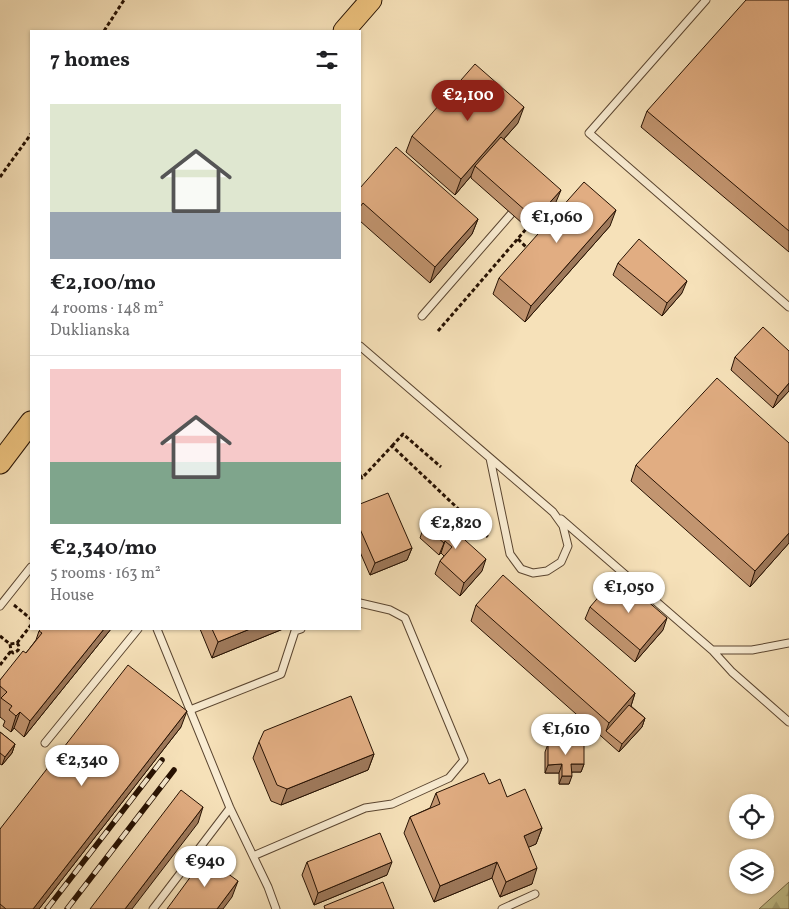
<!DOCTYPE html>
<meta charset="utf-8">
<style>
body{margin:0;font-family:Vollkorn,serif;background:#f2f2f2;color:#202124;height:100vh;display:flex;flex-direction:column;font-size:19px;white-space:nowrap}
*{box-sizing:border-box;margin:0}
p{font-size:16px;color:#757577}
.icon{flex:none;width:28px;height:28px;fill:none;stroke:currentColor;stroke-width:2;stroke-linecap:round;stroke-linejoin:round}
.map{position:relative;flex:1;overflow:hidden}
.details{position:absolute;left:30px;top:30px;width:331px;height:600px;display:flex;flex-direction:column;background:#fff;border-radius:0px;box-shadow:0 1px 4px #0004}
.details>*{flex:none}
.tools{position:absolute;left:729px;top:794px;display:grid;gap:10px}
.tools a{display:grid;place-items:center;width:45px;height:45px;border-radius:50%;background:#fff;box-shadow:0 1px 4px #0004;font-size:25px}
.price{position:absolute;translate:-50% -42px;padding:0 11px;border-radius:18px;background:#fff;color:#222;font-size:16px;line-height:32px;filter:drop-shadow(0 1px 2px #0008)}
.price::after{content:'';position:absolute;left:50%;top:30px;width:15px;height:11px;margin-left:-8px;background:inherit;clip-path:polygon(0 0,100% 0,50% 100%)}
.price.on{background:#8f2418;color:#fff}
ul{padding:0;list-style:none}
li{display:grid;align-content:center;gap:10px;height:265px;padding:0 20px}
li+li{border-top:1px solid #e0e0e0}
li span{display:grid;place-items:center;height:155px;border-radius:0px;color:#555}
li>.icon{margin-inline-start:auto}
span .icon{width:90px;height:90px;fill:#fffc;stroke-width:1}
li b{font-size:21px}
h2{display:flex;justify-content:space-between;align-items:center;height:60px;padding:0 20px;font-size:21px}
.map>svg:first-child{display:block}
.forest{fill:url(#forest-firs);stroke:#746946}
.lines{fill:none;stroke-linecap:round;stroke-linejoin:round}
.lane-casing{stroke:#5a4530;stroke-width:9}
.primary-casing{stroke:#261102;stroke-width:23}
.path{stroke:#261102;stroke-width:3;stroke-dasharray:4 2.5;stroke-linecap:butt}
.lane{stroke:#f9ecd2;stroke-width:7}
.primary{stroke:#ebc07c;stroke-width:21}
.rail-casing{stroke:#261102;stroke-width:5.5}
.rail{stroke:#f9ecd2;stroke-width:4;stroke-dasharray:11;stroke-linecap:butt}
.wall{fill:#c29570;stroke:#261102}
.shaded-wall{fill:#9e795b;stroke:#261102}
.building{fill:#e1ad82;stroke:#261102}
</style>
<div class="map">
<svg width="789" height="909" viewBox="0 0 789 909">
<defs>
<pattern id="forest-firs" width="22" height="20" patternUnits="userSpaceOnUse" patternTransform="scale(1.25)"><rect width="22" height="20" fill="#c3c18b"/><path d="M5 1l3.5 6h-7zM16 11l3.5 6h-7z" fill="#a7a576"/></pattern>
</defs>
<rect width="100%" height="100%" fill="#f6e1b9"/>
<filter id="stains"><feTurbulence type="fractalNoise" baseFrequency=".004" numOctaves="4"/><feColorMatrix values="0 0 0 0 .2 0 0 0 0 .09 0 0 0 0 .02 0 0 0 .5 -.17"/></filter>
<radialGradient id="worn" r=".72"><stop offset=".6" stop-color="#630" stop-opacity="0"/><stop offset="1" stop-color="#630" stop-opacity=".3"/></radialGradient>
<path class="forest" d="M789,882V909H759Z"/>
<g class="lines">
<g class="lane-casing">
<path id="lane" d="M706,0L589,133L789,307
M422,316L511,214
M360,346L553,512L563,526L568,546L561,562L547,571L533,573L521,569L510,554L490,458
M561,519L712,650H752L789,643
M0,606L31,567
M157,629L230,808L268,887L276,909
M712,650L732,672L789,722
M190,710L281,674L295,631L301,629
M45,743L138,629
M253,856L365,808L392,804L449,778L464,760L405,618L390,610L360,603
M153,909L230,808
M502,909L535,894"/>
</g>
<g class="primary-casing">
<path id="primary" d="M344,31L371,0
M0,463L31,422"/>
</g>
<path class="path" d="M104,31L124,0
M0,177L31,134
M518,239L528,249
M438,331L527,228
M392,446L403,434L441,467
M360,475L362,478L392,446L488,537
M14,605L31,619
M0,636L10,644L11,651L13,653C19,651 21,648 17,643L10,644
M17,643L31,625
M0,665L11,651"/>
<use href="#lane" class="lane"/>
<use href="#primary" class="primary"/>
<g class="rail-casing">
<path id="rail" d="M47,909L162,760
M67,909L174,770"/>
</g>
<use href="#rail" class="rail"/>
</g>
<path class="wall" d="M789,0V252L641,127L647,111Z
M518,123L504,139L556,202L531,231L471,178V176L455,195L406,152L412,136Z
M360,188L478,219L472,234L430,283L360,221Z
M610,226L525,322L493,294L499,278Z
M618,263L682,293L662,316L613,275Z
M735,357L789,391L773,408L731,370Z
M636,465L789,543L750,587L631,481Z
M360,504L412,548L407,560L370,575L360,552Z
M435,513L482,571L460,596L435,574L440,561L444,556L441,553L439,555L420,538L424,526Z
M614,591L663,630L635,662L585,619L590,607Z
M476,605L635,693L631,706L645,718L642,727L619,752L471,621Z
M41,629H111L24,737L14,728L11,732L3,726L5,721L0,717V680L26,653L36,640L39,631Z
M200,629H283L212,658Z
M181,727L39,909H0V829Z
M0,732L15,744L12,753L2,765L0,764Z
M259,742L374,754L368,770L281,805L271,801L253,758Z
M548,744L584,764L581,772H572L569,784H559V773H545V752Z
M489,784L507,797L542,828L536,844L528,847L532,884L500,897L492,878L434,902L404,833L410,817L430,808L436,793Z
M307,862L387,875L314,905L302,875Z"/>
<path class="shaded-wall" d="M524,107L518,123L478,168L475,166L471,176L455,195L461,179Z
M561,190L556,202L531,231L535,219Z
M616,210L610,226L525,322L531,306Z
M478,219L472,234L430,283L435,267Z
M687,281L682,293L662,316L667,303Z
M789,383V391L773,408L778,396Z
M789,533V543L750,587L755,571Z
M445,541L441,553L439,555L444,543Z
M412,548L407,560L370,575L375,563Z
M486,559L482,571L460,596L464,583Z
M667,618L663,630L635,662L640,650Z
M104,629H111L24,737L30,721Z
M250,629H283L212,658L218,642Z
M635,693L630,709L606,731L609,723Z
M187,711L181,727L39,909H33Z
M20,712L14,728L11,732L16,716Z
M645,718L642,727L619,752L622,744Z
M15,744L12,753L2,765L5,757Z
M374,754L368,770L281,805L287,789Z
M562,764L559,773H545L548,765Z
M571,764H584L581,772H568Z
M562,776H572L569,784H559Z
M203,807L198,823L132,909H125Z
M542,828L536,844L518,852L524,836Z
M392,862L387,875L314,905L318,893Z
M497,862L492,878L434,902L440,886Z
M537,868L532,884L500,897L506,882Z
M238,881L232,897L223,909H217Z"/>
<path class="building" d="M746,0H789V231L647,111Z
M475,64L524,107L461,179L412,136Z
M501,137L561,190L535,219L475,166Z
M396,147L478,219L435,267L363,203L360,207V188Z
M584,182L616,210L531,306L499,278Z
M639,239L687,281L667,303L618,263Z
M763,327L789,351V383L778,396L735,357Z
M717,378L789,443V533L755,571L636,465Z
M388,493L412,548L375,563L360,529V504Z
M435,513L486,559L464,583L440,561L452,547L445,541L444,543L424,526Z
M503,575L635,693L609,723L476,605Z
M623,580L667,618L640,650L590,607L608,586L614,591Z
M41,629H104L30,721L20,712L16,716L9,710L12,706L1,698L7,692L0,686V680L23,651L26,653L42,633L39,631Z
M212,629H250L218,642Z
M128,665L187,711L33,909H6L0,904V829Z
M351,696L374,754L287,789L277,785L259,742L264,731Z
M629,705L645,718L622,744L606,731Z
M0,732L15,744L5,757L0,753Z
M584,743V764H571L572,776H562V764L548,765V744Z
M484,773L489,784L500,779L507,797L525,789L542,828L524,836L537,868L506,882L497,862L440,886L410,817L440,804L436,793Z
M181,790L203,807L125,909H90Z
M380,833L392,862L318,893L307,862Z
M205,857L238,881L217,909H167Z
M383,882L394,909H325L324,906Z"/>
<rect width="100%" height="100%" filter="url(#stains)"/>
<rect width="100%" height="100%" fill="url(#worn)"/>
</svg>
<div class="tools">
<a><svg class="icon" aria-label="locate" viewBox="0 0 24 24"><circle cx="12" cy="12" r="6"/><path d="M12 2v4M12 18v4M2 12h4M18 12h4"/></svg></a>
<a><svg class="icon" aria-label="layers" viewBox="0 0 24 24"><path d="M12 4l9 5-9 5-9-5zM3 14l9 5 9-5"/></svg></a>
</div>
<b class="price on" style="left:468px;top:122px">€2,100</b>
<b class="price" style="left:557px;top:244px">€1,060</b>
<b class="price" style="left:456px;top:550px">€2,820</b>
<b class="price" style="left:629px;top:614px">€1,050</b>
<b class="price" style="left:566px;top:756px">€1,610</b>
<b class="price" style="left:82px;top:787px">€2,340</b>
<b class="price" style="left:205px;top:888px">€940</b>
<section class="details">
<h2>7 homes<svg class="icon" aria-label="filters" viewBox="0 0 24 24"><path d="M4 7h16M4 17h16"/><circle cx="9" cy="7" r="2"/><circle cx="15" cy="17" r="2"/></svg></h2>
<ul>
<li><span style="background:linear-gradient(#dfe7d0 70%,#9aa5b1 0)"><svg class="icon" aria-label="home" viewBox="0 0 24 24"><path d="M3 11l9-7 9 7M6 9v11h12V9"/></svg></span><div><b>€2,100/mo</b><p>4 rooms · 148 m²</p><p>Duklianska</p></div></li>
<li><span style="background:linear-gradient(#f6c9c9 60%,#7fa58c 0)"><svg class="icon" aria-label="home" viewBox="0 0 24 24"><path d="M3 11l9-7 9 7M6 9v11h12V9"/></svg></span><div><b>€2,340/mo</b><p>5 rooms · 163 m²</p><p>House</p></div></li>
</ul>
</section>
</div>
